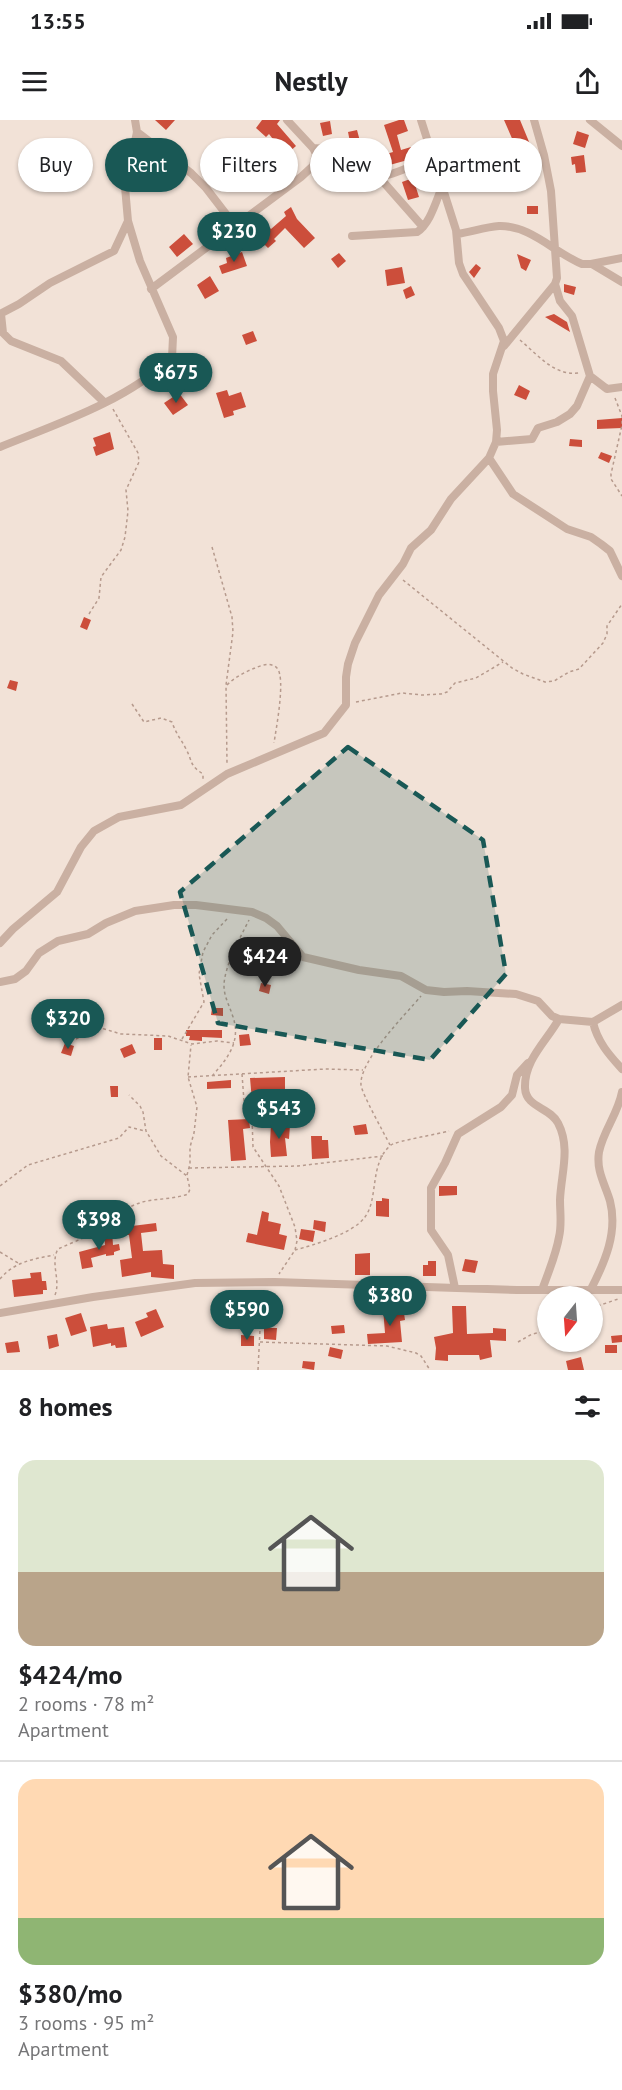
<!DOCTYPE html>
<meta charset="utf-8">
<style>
body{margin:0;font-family:"PT Sans",sans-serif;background:#f2f2f2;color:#202124;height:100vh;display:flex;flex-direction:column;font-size:22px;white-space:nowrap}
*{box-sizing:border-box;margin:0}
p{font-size:20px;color:#757577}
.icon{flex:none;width:33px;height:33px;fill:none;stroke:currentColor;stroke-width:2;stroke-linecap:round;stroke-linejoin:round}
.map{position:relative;height:1250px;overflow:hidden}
.sheet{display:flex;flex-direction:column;background:#fff;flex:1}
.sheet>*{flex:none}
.hud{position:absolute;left:18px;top:18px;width:586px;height:54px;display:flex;gap:12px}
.needle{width:39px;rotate:197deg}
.controls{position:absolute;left:537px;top:1166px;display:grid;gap:12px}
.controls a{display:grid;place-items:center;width:66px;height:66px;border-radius:50%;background:#fff;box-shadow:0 2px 4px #0004;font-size:30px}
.price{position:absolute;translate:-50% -51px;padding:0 14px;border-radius:21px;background:#195855;color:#fff;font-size:20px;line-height:39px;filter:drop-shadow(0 2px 3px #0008)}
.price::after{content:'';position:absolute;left:50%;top:36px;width:18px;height:14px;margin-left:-9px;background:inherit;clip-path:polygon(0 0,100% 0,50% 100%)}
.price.selected{background:#222;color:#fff}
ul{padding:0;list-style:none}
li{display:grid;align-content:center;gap:12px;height:318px;padding:0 18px}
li+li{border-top:2px solid #e0e0e0}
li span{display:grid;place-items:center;height:186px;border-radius:18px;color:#555}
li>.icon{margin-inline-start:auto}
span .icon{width:108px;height:108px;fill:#fffc;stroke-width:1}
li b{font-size:26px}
h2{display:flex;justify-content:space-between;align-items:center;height:72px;padding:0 18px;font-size:26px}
.chip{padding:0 21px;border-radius:27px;background:#fff;box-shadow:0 2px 4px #0004;font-size:21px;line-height:54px}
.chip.selected{background:#195855;color:#fff}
.status{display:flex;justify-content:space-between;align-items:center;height:42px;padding:0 30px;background:#fff;direction:ltr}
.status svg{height:16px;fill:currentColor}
header{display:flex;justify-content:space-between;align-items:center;height:78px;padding:0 18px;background:#fff;font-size:27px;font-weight:700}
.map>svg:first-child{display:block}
.building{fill:#cc4e3b}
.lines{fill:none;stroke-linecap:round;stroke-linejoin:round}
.path{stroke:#b69a8d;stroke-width:1.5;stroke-dasharray:3 3;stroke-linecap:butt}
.street{stroke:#cab0a2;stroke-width:8}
.marked{fill:#195855;fill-opacity:0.2;stroke:#195855;stroke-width:4.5;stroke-dasharray:12 8;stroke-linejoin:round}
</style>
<div class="status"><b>13:55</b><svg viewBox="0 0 49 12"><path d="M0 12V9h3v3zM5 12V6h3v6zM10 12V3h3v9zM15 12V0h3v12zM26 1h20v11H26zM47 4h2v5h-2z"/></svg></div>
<header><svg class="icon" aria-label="menu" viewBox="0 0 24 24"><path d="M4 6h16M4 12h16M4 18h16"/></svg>Nestly<svg class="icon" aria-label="share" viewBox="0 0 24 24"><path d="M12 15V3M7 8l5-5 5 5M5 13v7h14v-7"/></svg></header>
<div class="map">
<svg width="622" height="1250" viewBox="0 0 622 1250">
<rect width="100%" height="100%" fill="#f2e2d7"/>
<path class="building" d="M155,0H175L166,10Z
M262,0H280L277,4L296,26L281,39L289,46L281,55L266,41L279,27L269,14L266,17L256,8Z
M399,0H404L408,11L397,15L401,30L411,27L415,38L386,46L383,35L393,32L384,5Z
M504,0H520L532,29L526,31L528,37L515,41L513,35H512L508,24L514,23Z
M330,1L332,14L323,16L320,3Z
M357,10L361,25L351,27L348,12Z
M577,11L589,15L585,28L573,24Z
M260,35L266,39L259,51L252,47Z
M584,35L586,52L576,53L575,44L572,45L571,37Z
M462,40L467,53L457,57L452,44Z
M154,49L160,66L147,70L142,53Z
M413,58L419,77L408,80L402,62Z
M527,86H538V94H527Z
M291,87L297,99L315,118L304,128L285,108L274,119L276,121L268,128L255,115L267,105L271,109L286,96L284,92Z
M184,114L193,124L177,137L169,127Z
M242,132L247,146L222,154L219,146L227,143L226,138Z
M339,133L346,141L338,148L331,139Z
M517,134L531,140L526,151L521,148Z
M476,144L481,148L474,158L469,152Z
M402,147L405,163L387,166L385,150Z
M210,156L219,171L205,179L197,165Z
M564,164L576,167L574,175L564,172Z
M411,166L415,175L406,179L403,170Z
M554,194L567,202L570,212L545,197Z
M253,211L257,221L246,225L242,215Z
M519,265L530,271L526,280L514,275Z
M227,270L229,276L241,272L246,287L233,291L234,295L224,298L216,273Z
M179,273L188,285L173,295L164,283Z
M622,298V308L597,309V300Z
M110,312L114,329L96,336L93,327L96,326L93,318Z
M570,319L582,320V327L569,326Z
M601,332L612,336L609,343L598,338Z
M84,497L91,500L87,510L80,507Z
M10,560L18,562L16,571L7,568Z
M253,830H266V839H253Z
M261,863L271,865L269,874L259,871Z
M212,888H223V896L211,895Z
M186,910H222V918L202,917V921L189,920L190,916H186Z
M249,914L251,925L240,926L239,915Z
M154,918H162V930H154Z
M65,923L74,926L71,936L61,933Z
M132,924L136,933L124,938L120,929Z
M285,957V969L268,970L270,976L252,981L250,958Z
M231,960V968L207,969V962Z
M110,966H118V977H111Z
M249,999L250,1008L243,1009L246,1040L231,1041L228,1000Z
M271,1004L290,1005L289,1019L285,1018L287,1036L271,1037L270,1022Z
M366,1004L368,1014L355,1015L353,1006Z
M311,1016H322V1020H328L329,1038L312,1039Z
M439,1066H457V1075L439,1076Z
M382,1078L389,1079V1097L376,1096V1081H382Z
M262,1091L269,1093L268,1101L281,1104L279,1114L287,1116L284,1130L246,1122L248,1113L257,1115Z
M314,1100L326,1102L325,1112L313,1109Z
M132,1103V1106L156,1103L157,1111L141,1113L143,1131L162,1130L163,1144L174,1145V1159L151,1157V1152L122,1157L120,1140L132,1138L129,1115H120L119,1105Z
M301,1109L315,1111L313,1122L299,1119Z
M112,1111L113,1125L119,1124L120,1130L114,1132V1135L106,1136V1134L91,1138L93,1147L82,1149L79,1132L105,1125L104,1112Z
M370,1133V1155H355V1134Z
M465,1139L478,1141L475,1153L462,1151Z
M428,1141H436V1156H423V1145H428Z
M41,1152L42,1161H46L47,1170H43V1174L14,1177L12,1160L31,1158L30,1153Z
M403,1186L405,1200L400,1201L402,1222L368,1224L367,1214L385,1213L383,1188Z
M452,1186H466L467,1214L493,1213V1208L506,1209V1221L490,1220L492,1237L480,1240L479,1235H448V1241L435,1240L436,1228L434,1217L453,1213Z
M156,1189L164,1207L141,1217L135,1202L148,1197L146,1193Z
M81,1193L87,1211L71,1216L65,1198Z
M107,1204L108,1209L124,1207L127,1227L116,1228L115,1225L111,1226V1223L93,1227L90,1207Z
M344,1205L345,1213L332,1214L331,1206Z
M264,1208H277L276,1220L264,1219Z
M57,1214L59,1226L49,1229L47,1216Z
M241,1215L254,1216V1226H241Z
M622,1215V1222L612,1223L611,1216Z
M18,1221L20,1232L7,1233L5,1223Z
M605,1225H617V1233H605Z
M330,1227L343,1230L341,1239L328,1236Z
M581,1237L584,1250H568L566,1241Z
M303,1241L315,1242L314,1250L302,1248Z"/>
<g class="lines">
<path class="path" d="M520,220C538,235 554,256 579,253
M615,278L622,296V305L611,354V359L622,376
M212,427L232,497L233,512L226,565L227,644
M403,460L512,548L523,554L545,562L554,561L569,552L579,549L603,523L607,514V506L622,484
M89,494L99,478L101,457L121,430L125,417L128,391L126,370L139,342L138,333L113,289
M227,565C235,557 245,552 255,548C262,545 271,542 277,548C286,558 276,609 274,623
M356,582L402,573L422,575L441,574L447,572L455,563L476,558L503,542
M132,584L144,602L161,598L172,602C176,614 181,619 186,629C193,642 189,645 203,654V659
M76,919L96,908H101L121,914L168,916L192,924L217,921L234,923
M182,919L204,882L199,854L203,832L212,815L227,799
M242,954L244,981L252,997L253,1027L279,1066L295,1107L297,1121L295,1130L279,1154
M212,956C229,937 242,920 232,894C229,885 224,876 224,866C224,847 240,818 249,800
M188,957L325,949L363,950
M390,1025C384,1013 362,974 361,965C359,941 405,895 421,876
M189,1048L298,1046L383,1036
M187,1055L190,1044V1027L194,1013L197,987L188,957L191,925
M0,1066L28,1045L119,1018L129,1007L145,1011
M295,1130C314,1125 354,1113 365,1097C379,1078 369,1043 391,1025C396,1021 439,1014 449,1011
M0,1132L18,1143
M0,1159C14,1142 33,1139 54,1135
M55,1175C61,1160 50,1143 58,1129C69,1124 82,1119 93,1113C106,1105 117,1093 132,1086C150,1077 169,1081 188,1074L190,1069L187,1056L161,1036L146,1011L143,992L140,986L129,975
M592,1188L618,1179
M260,1222L387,1226L416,1233L421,1236L430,1250
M518,1222L532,1214L548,1211
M258,1250L260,1210L270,1172"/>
<path class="street" d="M590,0L622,26
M137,12L191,53L206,68L236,107
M313,28C323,29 337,28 346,34C356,41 364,59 379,57C395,55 417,43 432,38
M379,57L423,107
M457,114C471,112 485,107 499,106C530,105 555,133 582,144H591L622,138
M352,116L417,112C430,104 436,81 442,67
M592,144L622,162
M555,164L560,181L572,196L590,256L607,269L622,267
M151,169L301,57L313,46L316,34L313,28L287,0
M0,194L19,184L50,163L114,131L128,101L125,67L137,12L135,0
M1,194L3,213L11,221L61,241L104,282
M504,226L555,164L557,158L551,71L544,35L534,0
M496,322L532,319L538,308L557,302L570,294L577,286L590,256
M0,327C59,303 124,282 172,238L173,217L140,141L128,101
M489,338L513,374L567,409L591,417L601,424L610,431L622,456
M0,823L13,809L57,772L81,727L94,711L119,697L181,685L227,654L324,613L346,585V557L348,544L355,523L379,475L403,444L411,428L431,410L451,379L489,338L496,322L497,310L493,271V254L504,221L499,208L463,154L459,143L456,110L421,0
M0,862L15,859L26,851L39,833L58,821L88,814L106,803L135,791L174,785H196L252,792L266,798L277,806L303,837L359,850L401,856L426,870L444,872L467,871L516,874L538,881L552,896L559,899L593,902L622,885
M593,902C597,921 609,935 622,949
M455,1168L448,1135L431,1110V1068L445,1043L458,1014L501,987L512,975L517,955L528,943
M591,1169C605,1142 618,1112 610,1081C605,1064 596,1051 599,1032C603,1011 618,994 622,972
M542,1170C548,1153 556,1135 559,1117C562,1105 560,1093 560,1080C561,1054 571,1028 558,1003C550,987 526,988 525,968C524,940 546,922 559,899
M0,1193L93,1177L195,1163L275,1162L517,1170H622"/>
</g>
<path class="marked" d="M348,627L483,720L506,854L430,940L218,903L180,772Z"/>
</svg>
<div class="controls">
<a><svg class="needle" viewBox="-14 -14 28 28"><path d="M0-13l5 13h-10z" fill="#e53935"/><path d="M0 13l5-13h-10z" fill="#757577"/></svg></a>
</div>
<b class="price" style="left:234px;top:143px">$230</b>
<b class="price" style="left:176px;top:284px">$675</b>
<b class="price selected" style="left:265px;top:868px">$424</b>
<b class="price" style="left:68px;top:930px">$320</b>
<b class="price" style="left:279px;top:1020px">$543</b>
<b class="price" style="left:99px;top:1131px">$398</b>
<b class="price" style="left:390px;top:1207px">$380</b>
<b class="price" style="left:247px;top:1221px">$590</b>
<div class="hud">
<a class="chip">Buy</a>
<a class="chip selected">Rent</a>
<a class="chip">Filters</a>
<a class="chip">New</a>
<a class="chip">Apartment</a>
</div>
</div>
<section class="sheet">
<h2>8 homes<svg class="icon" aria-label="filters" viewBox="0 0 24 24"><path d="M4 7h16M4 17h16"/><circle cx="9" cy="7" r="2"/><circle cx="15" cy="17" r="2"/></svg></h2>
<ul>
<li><span style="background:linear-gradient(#dfe7d0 60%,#b9a48a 0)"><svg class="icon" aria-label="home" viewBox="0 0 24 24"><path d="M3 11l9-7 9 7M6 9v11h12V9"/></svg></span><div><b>$424/mo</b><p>2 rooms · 78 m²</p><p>Apartment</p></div></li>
<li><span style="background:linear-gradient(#ffd9b3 75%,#8fb573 0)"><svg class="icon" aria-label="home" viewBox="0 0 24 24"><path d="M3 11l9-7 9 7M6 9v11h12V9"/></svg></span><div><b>$380/mo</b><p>3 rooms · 95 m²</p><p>Apartment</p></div></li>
</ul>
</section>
